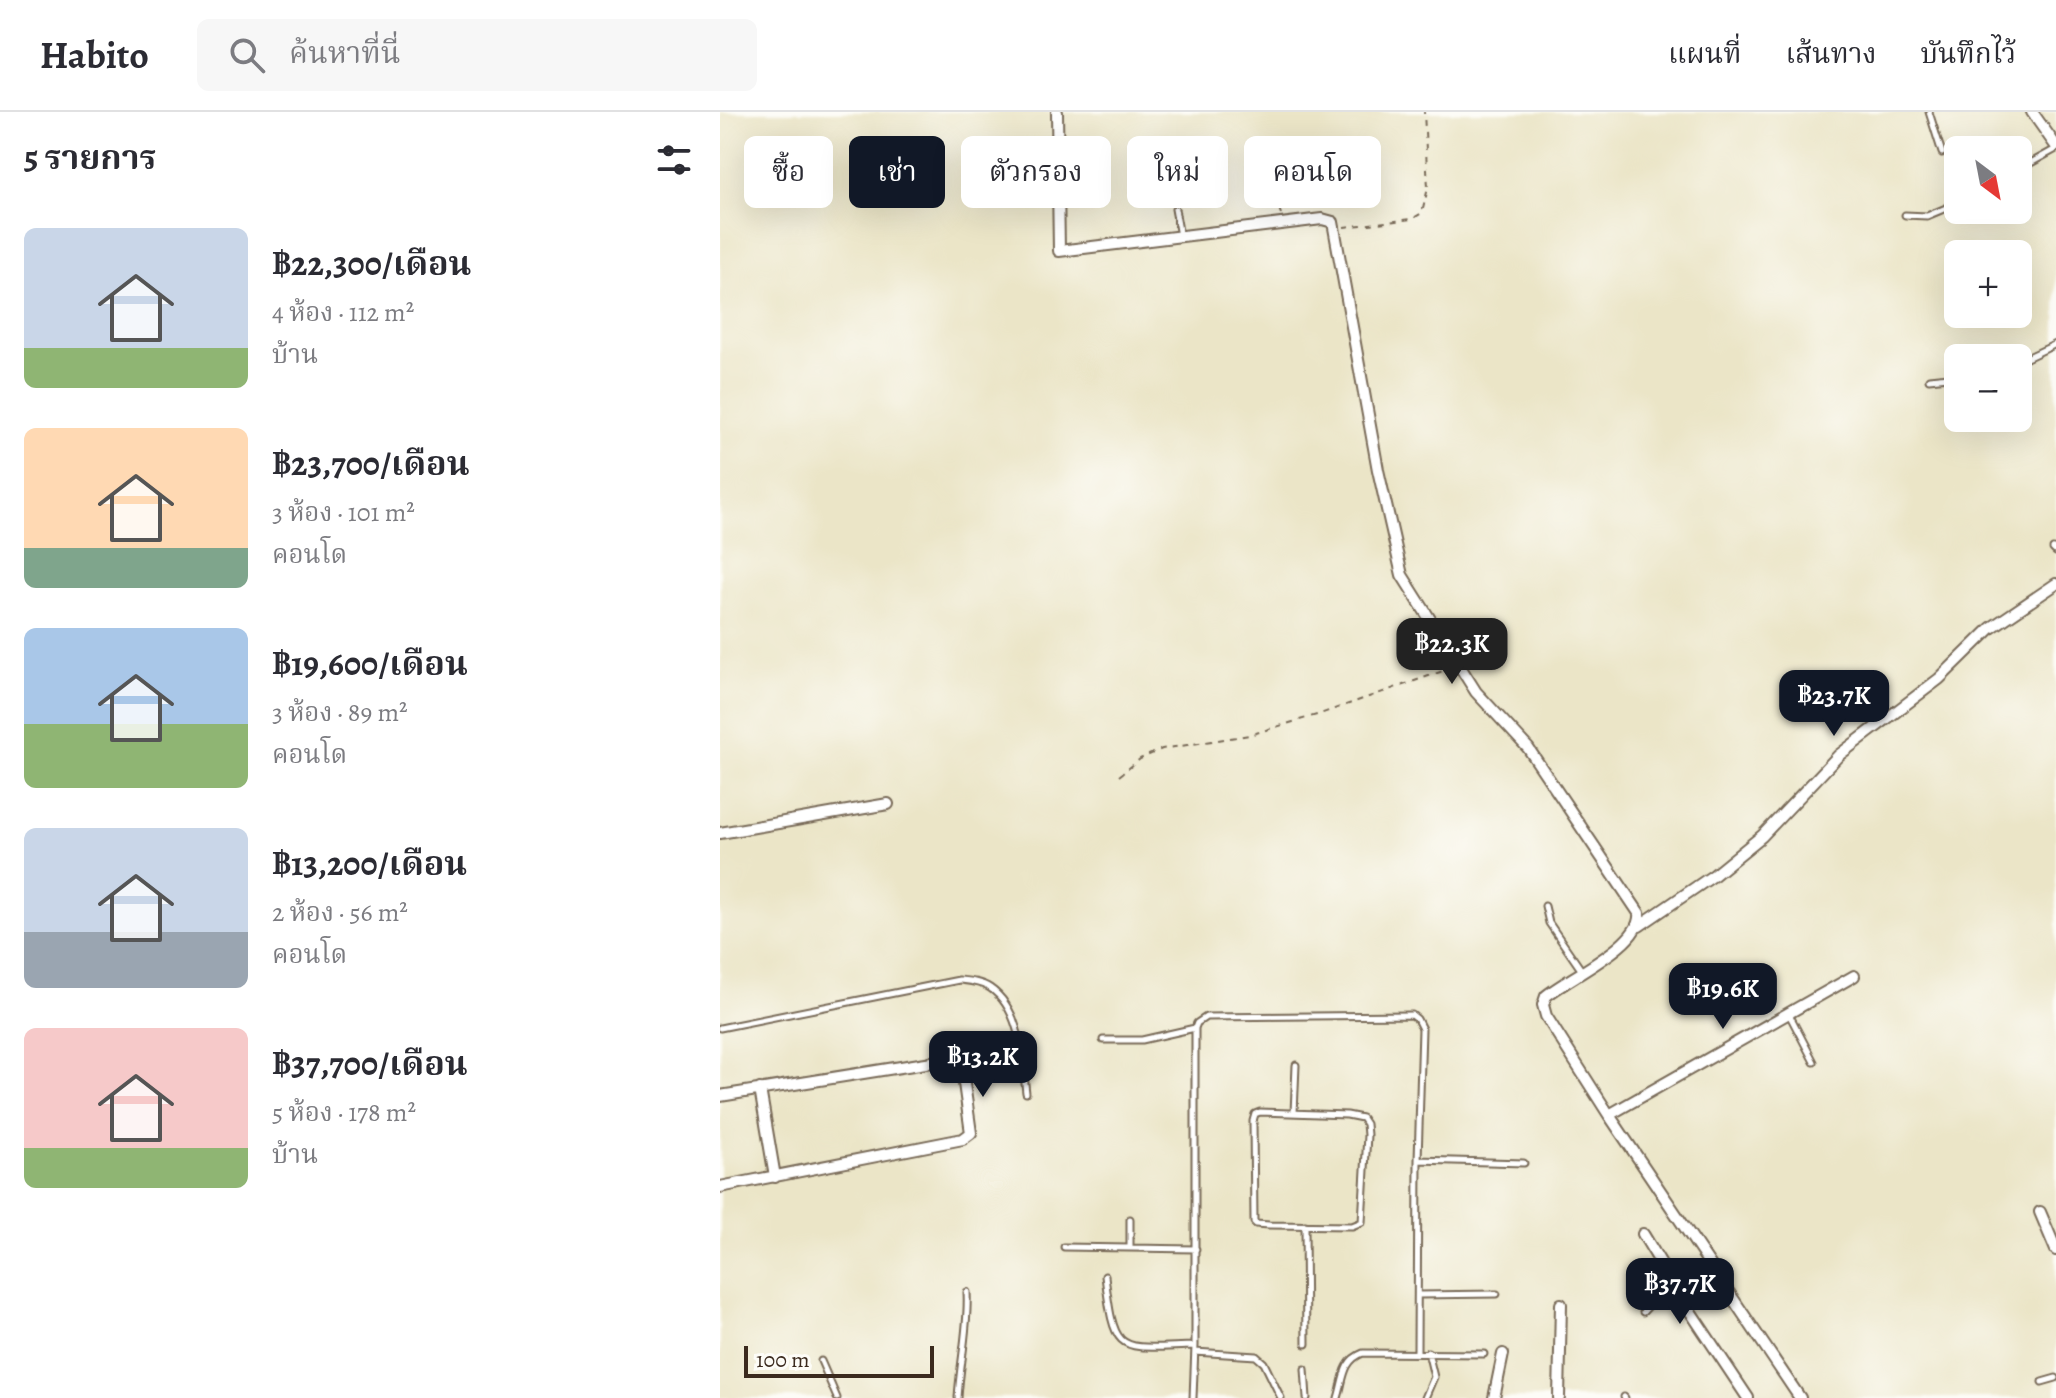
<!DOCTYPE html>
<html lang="th">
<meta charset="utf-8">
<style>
body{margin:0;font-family:Alegreya,"Noto Serif Thai",serif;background:#f7f7f7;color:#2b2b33;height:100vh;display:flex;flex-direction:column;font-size:30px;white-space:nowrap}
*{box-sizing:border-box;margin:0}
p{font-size:26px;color:#7c7c81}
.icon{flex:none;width:44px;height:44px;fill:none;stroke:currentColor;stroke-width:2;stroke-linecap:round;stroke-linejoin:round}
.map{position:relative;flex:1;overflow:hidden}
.panel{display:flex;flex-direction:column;background:#fff;width:720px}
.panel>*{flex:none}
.hud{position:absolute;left:24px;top:24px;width:760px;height:72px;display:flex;gap:16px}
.needle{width:52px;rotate:148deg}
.fabs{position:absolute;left:1224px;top:24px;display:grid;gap:16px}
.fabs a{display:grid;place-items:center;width:88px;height:88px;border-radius:12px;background:#fff;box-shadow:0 8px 32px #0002;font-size:40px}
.scale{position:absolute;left:24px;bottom:20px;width:190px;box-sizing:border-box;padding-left:8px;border:4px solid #3b2a1e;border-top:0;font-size:22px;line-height:28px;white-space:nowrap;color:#3b2a1e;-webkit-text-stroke:6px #fdfcf7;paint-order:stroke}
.price{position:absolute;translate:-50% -68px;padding:0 18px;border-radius:16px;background:#111827;color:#fff;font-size:26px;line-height:52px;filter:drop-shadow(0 2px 4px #0008)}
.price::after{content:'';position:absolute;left:50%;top:48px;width:24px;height:18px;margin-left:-12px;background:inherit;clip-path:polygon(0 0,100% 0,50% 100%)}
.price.on{background:#222;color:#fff}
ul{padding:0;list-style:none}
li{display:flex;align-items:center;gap:24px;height:200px;padding:0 24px}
li span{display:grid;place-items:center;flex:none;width:224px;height:160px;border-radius:12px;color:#555}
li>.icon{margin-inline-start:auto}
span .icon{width:96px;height:96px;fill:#fffc;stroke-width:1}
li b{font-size:34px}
h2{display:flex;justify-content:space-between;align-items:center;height:96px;padding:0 24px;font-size:34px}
.tag{padding:0 28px;border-radius:12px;background:#fff;box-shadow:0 8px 32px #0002;font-size:28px;line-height:72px}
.tag.on{background:#111827;color:#fff}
header{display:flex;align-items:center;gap:48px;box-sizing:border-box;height:112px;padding:0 40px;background:#fff;border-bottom:2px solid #e1e1e2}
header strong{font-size:38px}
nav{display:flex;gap:44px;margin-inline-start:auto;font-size:28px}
.search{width:560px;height:72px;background:#f7f7f7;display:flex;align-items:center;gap:20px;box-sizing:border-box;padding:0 28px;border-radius:12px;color:#7c7c81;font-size:30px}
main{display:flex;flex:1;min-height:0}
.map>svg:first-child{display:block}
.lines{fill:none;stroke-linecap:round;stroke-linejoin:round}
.service-casing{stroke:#796b59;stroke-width:9}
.minor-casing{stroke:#796b59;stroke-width:14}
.path{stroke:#796b59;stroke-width:2;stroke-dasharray:6 6;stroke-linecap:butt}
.service{stroke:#fff;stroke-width:5}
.minor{stroke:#fff;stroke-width:10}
</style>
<header>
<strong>Habito</strong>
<div class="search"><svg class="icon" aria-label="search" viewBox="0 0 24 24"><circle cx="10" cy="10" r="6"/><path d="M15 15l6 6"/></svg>ค้นหาที่นี่</div>
<nav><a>แผนที่</a><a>เส้นทาง</a><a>บันทึกไว้</a></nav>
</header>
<main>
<section class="panel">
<h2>5 รายการ<svg class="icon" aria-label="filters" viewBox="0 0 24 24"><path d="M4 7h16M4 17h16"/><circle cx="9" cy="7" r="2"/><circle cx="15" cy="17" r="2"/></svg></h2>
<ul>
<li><span style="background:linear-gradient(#c9d6e8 75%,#8fb573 0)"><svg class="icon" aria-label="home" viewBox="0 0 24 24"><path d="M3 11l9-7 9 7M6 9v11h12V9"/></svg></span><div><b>฿22,300/เดือน</b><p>4 ห้อง · 112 m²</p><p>บ้าน</p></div></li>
<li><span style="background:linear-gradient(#ffd9b3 75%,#7fa58c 0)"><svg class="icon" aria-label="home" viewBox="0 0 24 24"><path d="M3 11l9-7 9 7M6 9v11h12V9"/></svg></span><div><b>฿23,700/เดือน</b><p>3 ห้อง · 101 m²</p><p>คอนโด</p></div></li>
<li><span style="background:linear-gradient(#a9c7e8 60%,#8fb573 0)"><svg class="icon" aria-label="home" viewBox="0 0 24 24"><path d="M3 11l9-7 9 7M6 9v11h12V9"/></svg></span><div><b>฿19,600/เดือน</b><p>3 ห้อง · 89 m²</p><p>คอนโด</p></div></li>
<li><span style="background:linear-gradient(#c9d6e8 65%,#9aa5b1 0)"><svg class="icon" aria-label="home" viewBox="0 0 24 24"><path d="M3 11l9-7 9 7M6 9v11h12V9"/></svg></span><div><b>฿13,200/เดือน</b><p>2 ห้อง · 56 m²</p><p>คอนโด</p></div></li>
<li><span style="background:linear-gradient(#f6c9c9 75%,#8fb573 0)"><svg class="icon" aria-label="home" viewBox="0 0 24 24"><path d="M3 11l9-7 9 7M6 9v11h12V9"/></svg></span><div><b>฿37,700/เดือน</b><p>5 ห้อง · 178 m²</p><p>บ้าน</p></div></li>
</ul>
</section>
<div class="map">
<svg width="1336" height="1286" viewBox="0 0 1336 1286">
<rect width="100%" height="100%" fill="#fdfcf7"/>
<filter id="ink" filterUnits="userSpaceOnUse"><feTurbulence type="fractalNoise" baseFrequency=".0125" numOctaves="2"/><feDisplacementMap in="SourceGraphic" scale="16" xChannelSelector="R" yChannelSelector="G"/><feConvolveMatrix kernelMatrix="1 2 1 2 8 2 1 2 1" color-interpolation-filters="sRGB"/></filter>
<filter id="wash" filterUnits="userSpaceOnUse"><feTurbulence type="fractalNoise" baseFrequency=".006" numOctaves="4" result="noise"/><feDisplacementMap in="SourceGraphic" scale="32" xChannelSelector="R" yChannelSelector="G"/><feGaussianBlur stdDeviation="1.8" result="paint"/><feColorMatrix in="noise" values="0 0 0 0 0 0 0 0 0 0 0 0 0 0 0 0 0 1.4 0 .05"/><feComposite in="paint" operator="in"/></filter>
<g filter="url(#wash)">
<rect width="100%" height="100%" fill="#ebe5c7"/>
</g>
<g filter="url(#ink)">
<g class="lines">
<g class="service-casing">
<path id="service" d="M1209,0L1222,41
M1298,58L1336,37
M455,97L460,124
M1185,103L1207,104L1238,91
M1298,250L1336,232
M1209,267L1238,264
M1333,437L1336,440
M825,794L829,811L862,859
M1069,902L1094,950
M0,916L239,868C249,869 261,870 270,876C302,898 302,947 306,981
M383,928H422L475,916
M540,1000L627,1003L642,1006L646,1012L647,1023L642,1110L632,1114L549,1113L536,1112L534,1110L533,1009L535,1002Z
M574,1001L576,953
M698,1048L804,1051
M585,1113L586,1232
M344,1135L476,1137
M410,1136V1107
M385,1164C395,1245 397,1236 475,1234
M698,1183L777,1182
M923,1200L951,1170
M475,1240L536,1244L544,1251L561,1286
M101,1249L117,1286
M585,1257L587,1286
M1322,1270L1336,1266
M904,1285L905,1286
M238,1286C240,1250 249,1215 247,1180
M473,1286L475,1234V916L477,911L486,905L692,903L697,907L702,917L698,1048L697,1240
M618,1286C624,1268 622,1249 643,1241L764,1242
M705,1286L714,1265L708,1240"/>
</g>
<g class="minor-casing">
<path id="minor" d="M337,0L339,139L602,107L613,110L658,358L682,463L756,580L808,636L919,801C923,832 849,865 826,884L823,893L826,904L889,1003L1080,1286
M1312,0L1336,34
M0,721L168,692
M919,814L994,763L1042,724L1119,643L1219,567L1271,516L1336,472
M40,977L55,1065
M0,984L237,946L241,950L251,1021L243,1027L0,1075
M889,1003L1134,864
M1320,1100L1336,1138
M923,1122L966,1193L1028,1286
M774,1286L783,1242
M839,1286L841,1192"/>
</g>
<path class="path" d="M551,76L561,102
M624,115L692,107L702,101L708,76L704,0
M399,664L420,647L442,637L529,623L600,602L726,558"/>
<use href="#service" class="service"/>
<use href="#minor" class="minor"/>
</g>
</g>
</svg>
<div class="fabs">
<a><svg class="needle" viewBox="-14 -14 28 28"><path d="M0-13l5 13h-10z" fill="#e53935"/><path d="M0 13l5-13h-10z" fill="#7c7c81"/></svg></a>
<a>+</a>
<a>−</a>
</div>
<div class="scale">100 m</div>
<b class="price on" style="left:732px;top:574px">฿22.3K</b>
<b class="price" style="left:1114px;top:626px">฿23.7K</b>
<b class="price" style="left:1003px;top:919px">฿19.6K</b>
<b class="price" style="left:263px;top:987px">฿13.2K</b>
<b class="price" style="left:960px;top:1214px">฿37.7K</b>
<div class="hud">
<a class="tag">ซื้อ</a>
<a class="tag on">เช่า</a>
<a class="tag">ตัวกรอง</a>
<a class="tag">ใหม่</a>
<a class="tag">คอนโด</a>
</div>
</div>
</main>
